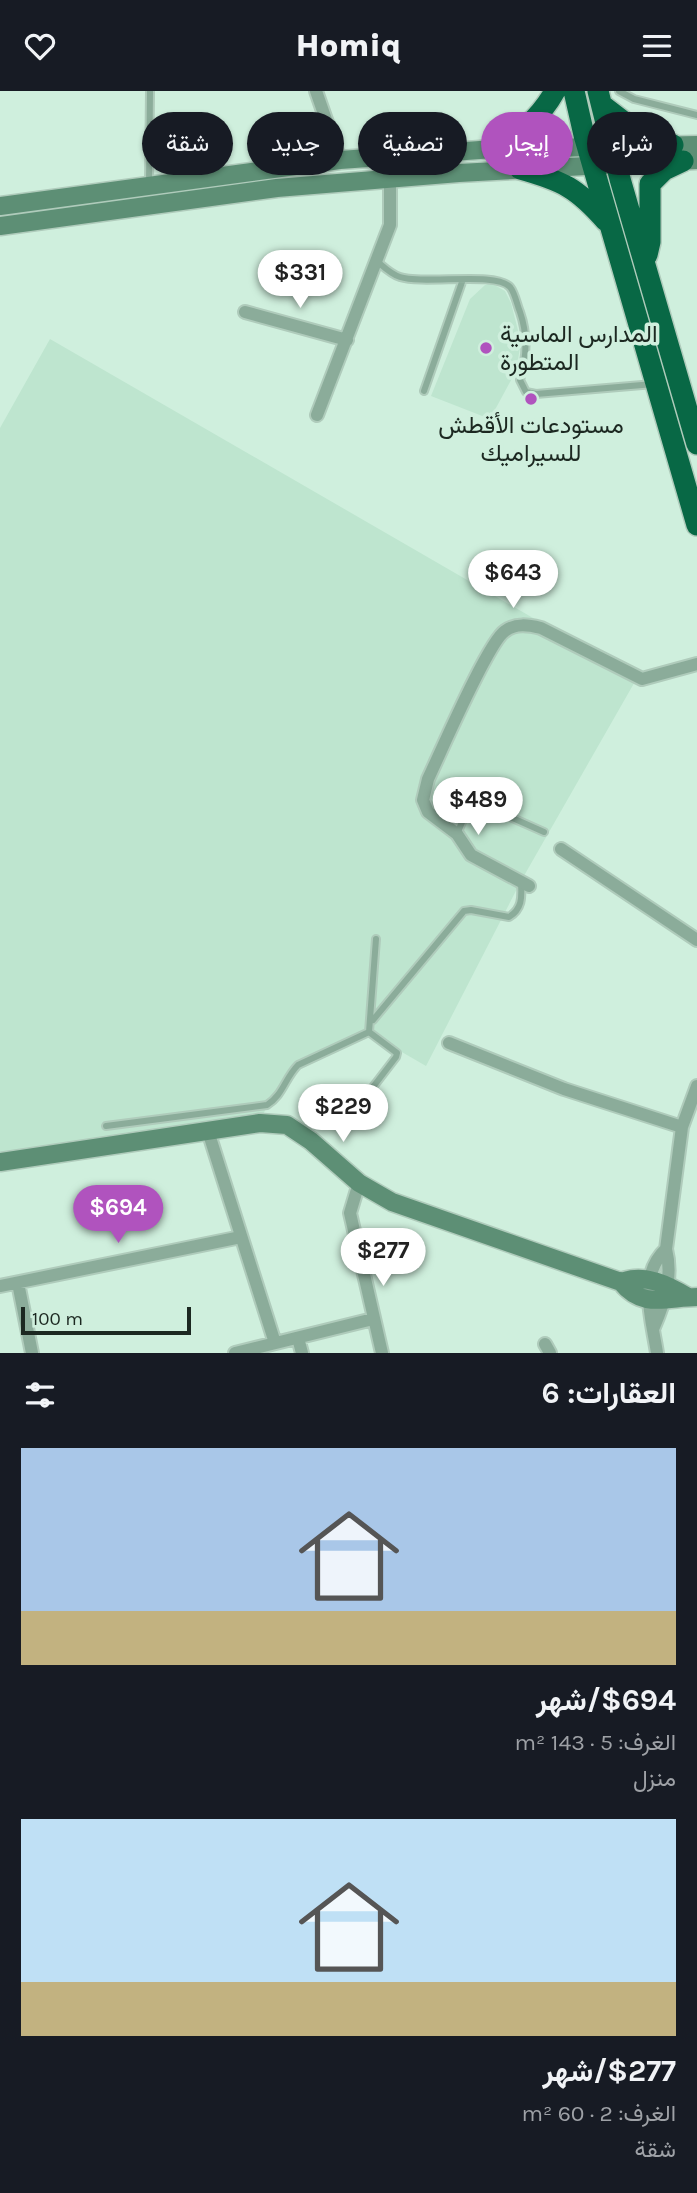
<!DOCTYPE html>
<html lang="ar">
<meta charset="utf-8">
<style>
body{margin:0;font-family:Karla,Vazirmatn,sans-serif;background:#242831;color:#f1f3f6;direction:rtl;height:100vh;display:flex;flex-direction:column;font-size:26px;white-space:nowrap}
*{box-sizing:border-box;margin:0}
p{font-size:23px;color:#9ea1a6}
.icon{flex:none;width:38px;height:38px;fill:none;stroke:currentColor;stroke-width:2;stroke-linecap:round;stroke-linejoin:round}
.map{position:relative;height:1262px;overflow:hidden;direction:ltr}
.sheet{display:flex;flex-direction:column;background:#171b24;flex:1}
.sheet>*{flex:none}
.guide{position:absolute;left:21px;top:21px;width:656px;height:63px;direction:rtl;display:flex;gap:14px}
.scale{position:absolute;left:21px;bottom:18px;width:170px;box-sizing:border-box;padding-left:7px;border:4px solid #1c2821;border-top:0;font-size:19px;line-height:24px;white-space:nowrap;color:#1c2821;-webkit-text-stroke:5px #cfefdd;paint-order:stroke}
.price{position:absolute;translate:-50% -60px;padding:0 16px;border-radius:24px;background:#fff;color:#222;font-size:23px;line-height:46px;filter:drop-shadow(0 2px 4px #0008)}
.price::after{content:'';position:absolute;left:50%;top:42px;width:21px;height:16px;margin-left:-10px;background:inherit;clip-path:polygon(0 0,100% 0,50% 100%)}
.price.selected{background:#b053be;color:#fff}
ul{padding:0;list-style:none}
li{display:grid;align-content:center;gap:14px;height:371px;padding:0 21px}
li span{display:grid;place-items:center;height:217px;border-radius:0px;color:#555}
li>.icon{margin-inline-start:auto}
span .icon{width:126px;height:126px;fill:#fffc;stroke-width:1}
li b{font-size:30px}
h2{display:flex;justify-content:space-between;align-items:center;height:84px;padding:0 21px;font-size:30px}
.tag{padding:0 24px;border-radius:32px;background:#171b24;box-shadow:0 2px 5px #0004;font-size:24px;line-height:63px}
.tag.selected{background:#b053be;color:#fff}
header{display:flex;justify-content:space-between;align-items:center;height:91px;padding:0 21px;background:#171b24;font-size:32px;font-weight:800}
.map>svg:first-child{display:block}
.built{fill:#bee5cf}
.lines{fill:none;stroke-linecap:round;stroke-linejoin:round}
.lane-casing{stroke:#afcbbb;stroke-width:10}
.street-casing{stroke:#afcbbb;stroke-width:16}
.secondary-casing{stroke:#afcbbb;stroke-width:21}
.highway-casing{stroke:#afcbbb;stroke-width:24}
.lane{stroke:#8bac9a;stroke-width:6}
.street{stroke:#8bac9a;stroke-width:12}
.secondary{stroke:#5d8f75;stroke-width:18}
.highway{stroke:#086845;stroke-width:21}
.poi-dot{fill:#b053be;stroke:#cfefdd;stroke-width:2.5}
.labels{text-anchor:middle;stroke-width:7;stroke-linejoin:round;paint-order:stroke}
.poi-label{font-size:24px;fill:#1c2821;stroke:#cfefdd;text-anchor:start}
</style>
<header><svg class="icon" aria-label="menu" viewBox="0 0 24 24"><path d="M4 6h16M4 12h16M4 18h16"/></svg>Homiq<svg class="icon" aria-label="heart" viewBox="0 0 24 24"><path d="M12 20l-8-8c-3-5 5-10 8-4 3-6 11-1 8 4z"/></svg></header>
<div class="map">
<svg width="697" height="1262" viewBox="0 0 697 1262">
<rect width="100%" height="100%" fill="#cfefdd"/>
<path class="built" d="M491,192L505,200L511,212L521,251L516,280L490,328L431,305L470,208L485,194Z
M50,248L637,587L521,790L426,975L369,942L298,974L267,1014L260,1032L0,1071V337Z"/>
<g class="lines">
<g class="lane-casing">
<path id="lane" d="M619,0L634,8L697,24
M149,93L150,0
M378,171C385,177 391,183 400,186C425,194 496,180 510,196C515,202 517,214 520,221C528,244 527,266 520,289L526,301L536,303L654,293
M424,300L462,191
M457,743L468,717L481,713L544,741
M373,929L464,820L471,819L509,826C522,818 522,807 521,792
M369,941L397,962L396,966L373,996
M106,1035L267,1014C283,1004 285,987 298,974L369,941L376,848"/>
</g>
<g class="street-casing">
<path id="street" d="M316,0L340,69
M245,221L347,249
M317,324L390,134V88
M561,758L697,849
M529,795L471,764L457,743L428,721L423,709L428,688C440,663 488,551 505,540C516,532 528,534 541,537L642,588L697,573
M449,952L564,998L682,1036
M208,1040L275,1252
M359,1092L350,1122L382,1262
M18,1192L32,1262
M0,1195L241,1146
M654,1236C665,1210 673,1186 666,1158L682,1036L697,995
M298,1247L302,1262
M545,1253L550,1262
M235,1262L373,1228
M657,1262C652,1228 637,1185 666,1158"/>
</g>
<g class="secondary-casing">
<path id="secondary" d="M0,115L340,69L494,58L697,54
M0,135L277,97L459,82L697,69
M0,1071L260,1032L287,1034L311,1050L359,1092L392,1111L621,1191C643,1219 668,1206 697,1206
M621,1191C645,1182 668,1194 688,1206"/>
</g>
<g class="highway-casing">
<path id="highway" d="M574,0L584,44L697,434
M598,0L620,88L697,353
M602,14L632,37L673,54
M494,58C520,43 540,27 555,0
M520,78C563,90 577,97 606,130
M647,164L650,151V93L664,79L683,70"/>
</g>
<use href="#lane" class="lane"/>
<use href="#street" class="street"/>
<use href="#secondary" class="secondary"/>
<use href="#highway" class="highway"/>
</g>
<g class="poi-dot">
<circle cx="486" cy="257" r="7"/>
<circle cx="531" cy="308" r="7"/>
</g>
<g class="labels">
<g class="poi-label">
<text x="500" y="251">المدارس الماسية<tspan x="500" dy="28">المتطورة</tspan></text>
<text x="531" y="342" text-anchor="middle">مستودعات الأقطش<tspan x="531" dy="28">للسيراميك</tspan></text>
</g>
</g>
</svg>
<div class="scale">100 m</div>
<b class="price" style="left:300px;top:219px">$331</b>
<b class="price" style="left:513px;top:519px">$643</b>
<b class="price" style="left:478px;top:746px">$489</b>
<b class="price" style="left:343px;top:1053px">$229</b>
<b class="price selected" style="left:118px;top:1154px">$694</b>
<b class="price" style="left:383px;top:1197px">$277</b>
<div class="guide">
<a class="tag">شراء</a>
<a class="tag selected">إيجار</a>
<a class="tag">تصفية</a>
<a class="tag">جديد</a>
<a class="tag">شقة</a>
</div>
</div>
<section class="sheet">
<h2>العقارات: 6<svg class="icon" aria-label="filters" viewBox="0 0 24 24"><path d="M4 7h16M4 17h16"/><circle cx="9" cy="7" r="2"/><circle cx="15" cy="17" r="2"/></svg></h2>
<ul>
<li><span style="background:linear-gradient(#a9c7e8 75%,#c2b280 0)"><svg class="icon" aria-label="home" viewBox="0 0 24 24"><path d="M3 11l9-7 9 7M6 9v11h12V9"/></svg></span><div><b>$694/شهر</b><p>الغرف: 5 · 143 m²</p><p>منزل</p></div></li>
<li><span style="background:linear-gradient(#bfe0f5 75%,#c2b280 0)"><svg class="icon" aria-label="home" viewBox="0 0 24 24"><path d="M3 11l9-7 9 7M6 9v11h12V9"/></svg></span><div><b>$277/شهر</b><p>الغرف: 2 · 60 m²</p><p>شقة</p></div></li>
</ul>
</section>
